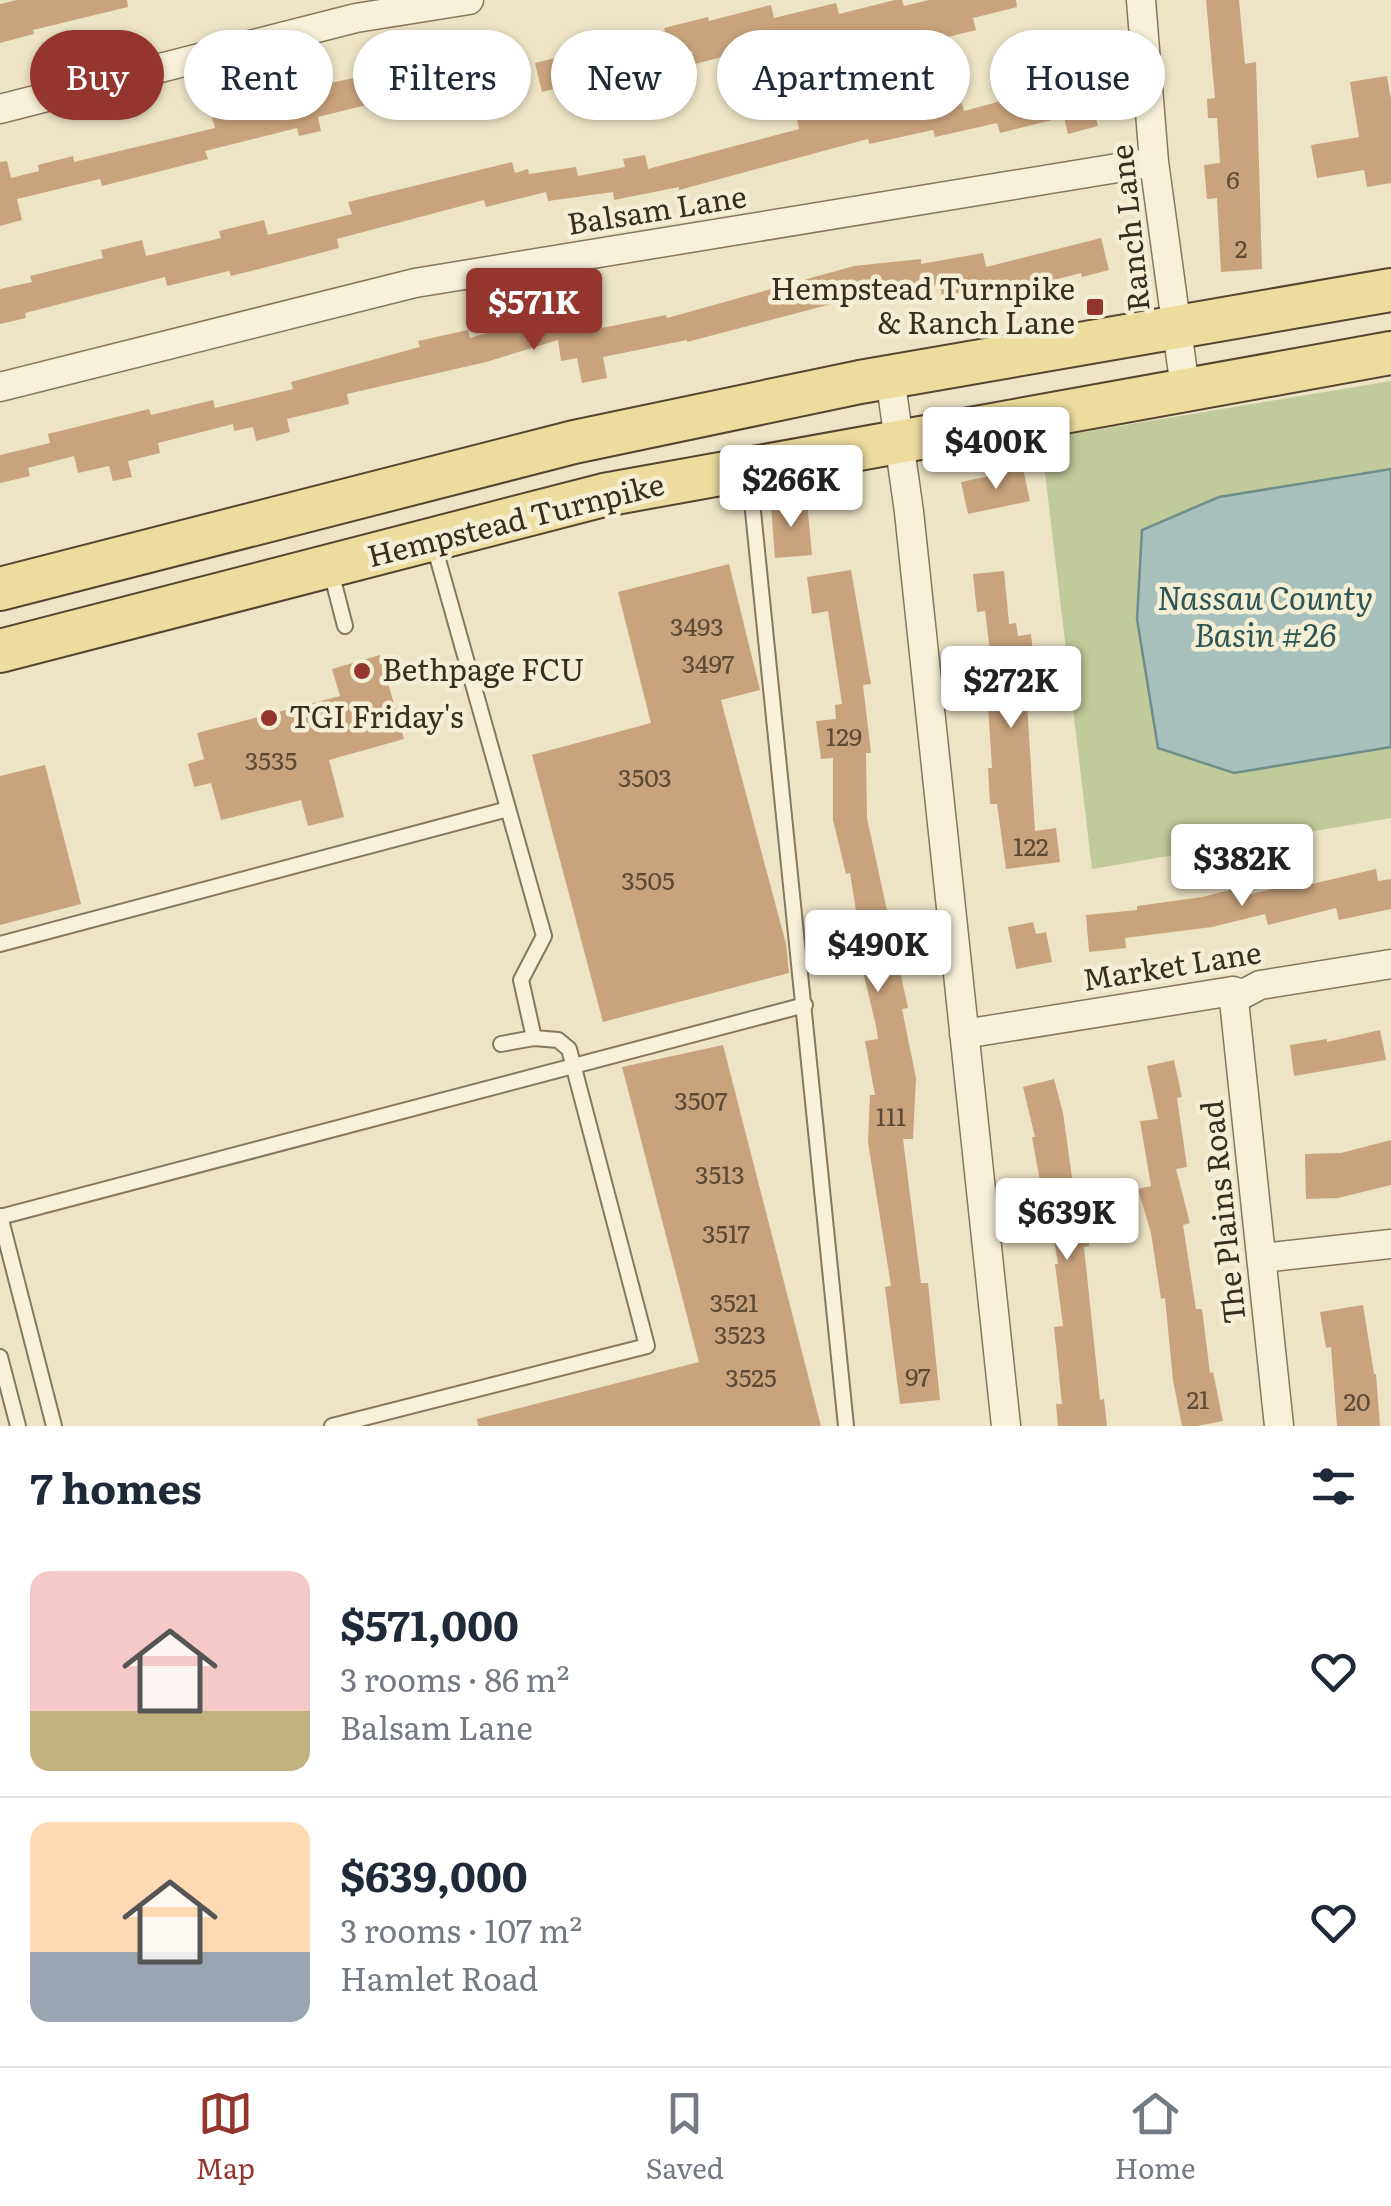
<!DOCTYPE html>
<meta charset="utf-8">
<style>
body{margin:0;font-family:Literata,serif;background:#f2f2f3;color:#1f2937;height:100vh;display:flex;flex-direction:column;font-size:38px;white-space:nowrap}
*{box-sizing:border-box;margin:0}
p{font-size:32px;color:#747a83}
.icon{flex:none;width:55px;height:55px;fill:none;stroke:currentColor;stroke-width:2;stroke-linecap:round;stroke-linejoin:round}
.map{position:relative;height:1426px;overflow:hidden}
.panel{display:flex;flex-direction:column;background:#fff;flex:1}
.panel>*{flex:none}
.top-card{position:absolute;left:30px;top:30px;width:1332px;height:90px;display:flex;gap:20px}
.price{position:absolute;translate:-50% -85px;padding:0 22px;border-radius:10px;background:#fff;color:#222;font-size:32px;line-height:65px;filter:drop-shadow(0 2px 5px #0008)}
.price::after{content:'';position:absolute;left:50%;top:60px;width:30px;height:22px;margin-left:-15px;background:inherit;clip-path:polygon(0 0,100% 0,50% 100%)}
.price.current{background:#94362e;color:#fff}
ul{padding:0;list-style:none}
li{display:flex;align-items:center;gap:30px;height:250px;padding:0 30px}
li+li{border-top:2px solid #e0e1e3}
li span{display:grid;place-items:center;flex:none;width:280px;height:200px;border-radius:20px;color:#555}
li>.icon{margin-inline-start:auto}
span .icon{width:120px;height:120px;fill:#fffc;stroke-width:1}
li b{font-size:42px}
h2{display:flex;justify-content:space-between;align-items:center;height:120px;padding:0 30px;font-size:42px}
.pill{padding:0 35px;border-radius:45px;background:#fff;box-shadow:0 2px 8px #0004;font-size:35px;line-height:90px}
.pill.current{background:#94362e;color:#fff}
.tab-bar{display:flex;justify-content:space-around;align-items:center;height:140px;border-top:2px solid #e0e1e3;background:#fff;font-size:28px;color:#747a83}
.tab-bar a{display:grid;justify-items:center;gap:5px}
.tab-bar .current{color:#94362e}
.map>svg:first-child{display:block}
.green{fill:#c0ca9a}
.water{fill:#a7c0bb;stroke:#6e8e89;stroke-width:2.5}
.building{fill:#c9a37d}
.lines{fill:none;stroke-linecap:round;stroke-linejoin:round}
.lane-casing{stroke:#87775c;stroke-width:18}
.street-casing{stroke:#87775c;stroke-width:31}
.primary-casing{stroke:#554430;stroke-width:46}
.lane{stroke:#f7f1d9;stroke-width:14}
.street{stroke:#f7f1d9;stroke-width:28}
.primary{stroke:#eedc9f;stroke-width:42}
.poi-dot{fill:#94362e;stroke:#f4eed5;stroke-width:4}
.labels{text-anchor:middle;stroke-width:9;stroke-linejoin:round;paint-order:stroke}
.number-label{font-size:25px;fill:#5c4a36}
.street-label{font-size:30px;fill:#382d1f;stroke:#f4eed5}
.poi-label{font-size:30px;fill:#382d1f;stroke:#f4eed5;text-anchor:start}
.water-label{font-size:32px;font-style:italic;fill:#2f5657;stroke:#f4eed5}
</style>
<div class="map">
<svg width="1391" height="1426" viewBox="0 0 1391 1426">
<rect width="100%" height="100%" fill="#ede4c5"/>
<path class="green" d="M1391,381V818L1092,869L1041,439Z"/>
<path class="water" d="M1391,469V747L1234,773L1158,748L1137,619L1142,530L1219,497Z"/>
<path class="building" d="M17,0H127L128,7L33,30L34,34L0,43V4Z
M895,0H902L904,6L929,0H1016L1017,7L973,18L976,30L879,54L876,39L805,57L802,45L747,58L755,90L735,95L726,56L695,64L692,51L651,61L653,74L616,82L615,74L542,92L535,63L665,31L664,28L708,17L709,21L771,5L774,18L836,3L839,14Z
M1206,0H1239L1245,64L1256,62L1262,269L1221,272L1217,198L1207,199L1204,165L1220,163L1217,118H1208L1207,99L1215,98Z
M519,62L522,81L434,103L431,89L318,117L321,131L299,136L297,128L205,151L208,159L102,186L100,179L17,199L22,220L0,226V162L7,161L11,178L39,171L38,165L73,156L74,162L215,128L212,118L274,103L273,97L322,85L389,70L391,79L453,65L455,75Z
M1387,76L1391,100V183L1367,187L1364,170L1317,178L1311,145L1359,137L1350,82Z
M1086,78L1098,126L1068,134L1064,117L1000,133L997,123L935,137L933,130L869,144L868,139L679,190V187L614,200L613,192L548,201L546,192L486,207L484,200L337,239L339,248L267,267L231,276L229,271L167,286L165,277L25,313L26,318L0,324V289L32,282L30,276L103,258L101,250L142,240L146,256L221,238L219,231L264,220L268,235L352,214L348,202L512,162L515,173L528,169L529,174L576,167L578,176L625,167L623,159L645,155L648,169L799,129L796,115L845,103L846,107L893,96L894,103L944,91L948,106L962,103L964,111Z
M1101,238L1109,270L1082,277L1081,273L1022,288L1020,282L942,296L940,285L862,296L687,342V340L603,357L607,378L582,383L577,358L561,361L558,340L486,362L347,394L349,404L287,419L290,432L256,441L253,427L234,431L233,424L158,443L160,453L128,461L132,477L113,481L109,466L78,473L74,456L28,468L30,476L0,483V455L50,443L48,434L149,409L151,415L213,400L215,408L293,389L291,382L420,347L418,341L468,330L470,338L532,319L534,326L599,313L602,328L666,315L667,318L854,266L921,259V264L983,253L986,267Z
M1023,469L1030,501L968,514L961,482Z
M807,502L812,555L775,558L771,505Z
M729,564L760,690L721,700L786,944L789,973L603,1022L532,755L651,723L618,592Z
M851,570L871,684L863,685L871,753H866L867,818L908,1008L902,1009L916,1078L913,1139H903L921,1283H928L940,1400L900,1404L885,1287L891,1286L868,1142L870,1095H875L865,1041L878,1039L876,1026L862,967L865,966L850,873L846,874L833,820V758L821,759L816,721L836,719L835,705L842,704L828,611L812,614L807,577Z
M1004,571L1009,624L1016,623L1018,636L1031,634L1035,670L1025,672L1035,831L1056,828L1060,862L1006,869L997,804H990L988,768H992L987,690H995L985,611L977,612L973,574Z
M380,655L404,739L329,760L344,817L308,826L301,800L221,820L211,783L194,787L188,764L204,759L197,733L340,696L332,669Z
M45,765L81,904L0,925V776Z
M1376,869L1378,881L1391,879V909L1339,920L1336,908L1268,925L1265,914L1212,927L1125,938L1126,948L1089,952L1086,915L1137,910V906L1202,897L1246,886L1248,895L1311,879L1312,884Z
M1033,922L1036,934L1046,932L1052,962L1016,969L1008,927Z
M1380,1030L1386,1060L1294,1076L1290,1045L1327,1039V1042Z
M723,1045L821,1426H478L477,1419L699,1362L622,1067Z
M1174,1060L1182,1097L1177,1098L1187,1167L1176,1169L1190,1223L1183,1225L1196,1309H1202L1210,1373L1213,1372L1223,1421L1197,1426H1182L1173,1380L1165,1298L1161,1299L1151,1233L1138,1189L1151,1186L1140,1121L1158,1119L1147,1066Z
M1054,1079L1063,1113L1075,1199L1082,1198L1089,1246L1084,1247L1100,1400L1104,1399L1107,1426H1058L1056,1404H1062L1054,1327L1063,1326L1055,1264H1058L1046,1186L1041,1187L1032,1137H1035L1023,1087Z
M1391,1140V1185L1338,1198L1306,1199L1305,1154L1341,1153Z
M1363,1305L1374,1374H1376L1380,1426H1337L1331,1347L1326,1348L1320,1312Z"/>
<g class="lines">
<g class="lane-casing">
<path id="lane" d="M749,472L846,1426
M433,542L544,936L521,980L534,1038L501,1044
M330,568L345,626
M0,944L508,809
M0,1216L54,1426
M0,1217L805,1005
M0,1357L18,1426
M332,1426L647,1346L569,1049L558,1040L534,1038"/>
</g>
<g class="street-casing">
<path id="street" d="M1141,0L1154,162L1185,388
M0,109L356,18L469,0
M890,377L909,512L1006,1426
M0,387L415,283L1154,162
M1233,991L1279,1426
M964,1034L1233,991L1243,994L1260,985L1391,964
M1262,1258L1391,1244"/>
</g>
<g class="primary-casing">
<path id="primary" d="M0,589L574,442L860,382L1391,290
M0,651L604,495L1391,353"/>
</g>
<use href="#lane" class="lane"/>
<use href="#street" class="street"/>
<use href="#primary" class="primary"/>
</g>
<g class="poi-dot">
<rect x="1085" y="297" width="20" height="20" rx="5"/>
<circle cx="362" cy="671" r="10"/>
<circle cx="269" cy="718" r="10"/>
</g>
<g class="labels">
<g class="number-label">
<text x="1233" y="189">6</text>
<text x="1241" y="258">2</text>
<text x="697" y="636">3493</text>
<text x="708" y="673">3497</text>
<text x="844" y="746">129</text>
<text x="271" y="770">3535</text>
<text x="645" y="787">3503</text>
<text x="1031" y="856">122</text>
<text x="648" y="890">3505</text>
<text x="701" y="1110">3507</text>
<text x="891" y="1126">111</text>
<text x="720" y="1184">3513</text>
<text x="726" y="1243">3517</text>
<text x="734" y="1312">3521</text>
<text x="740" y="1344">3523</text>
<text x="918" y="1386">97</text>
<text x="751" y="1387">3525</text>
<text x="1198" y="1409">21</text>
<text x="1357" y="1411">20</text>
</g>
<g class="street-label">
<text transform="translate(657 211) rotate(-9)" y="10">Balsam Lane</text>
<text transform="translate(1131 228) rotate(-96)" y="10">Ranch Lane</text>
<text transform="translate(516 521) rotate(-14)" y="10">Hempstead Turnpike</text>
<text transform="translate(1172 967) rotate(-9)" y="10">Market Lane</text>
<text transform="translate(1224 1212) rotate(-96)" y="10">The Plains Road</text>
</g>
<g class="poi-label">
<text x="1075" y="300" text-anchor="end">Hempstead Turnpike<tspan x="1075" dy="34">&amp; Ranch Lane</tspan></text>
<text x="382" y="681">Bethpage FCU</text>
<text x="289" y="728">TGI Friday's</text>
</g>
<g class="water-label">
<text x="1265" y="610">Nassau County<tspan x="1265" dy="37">Basin #26</tspan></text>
</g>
</g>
</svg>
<b class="price current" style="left:534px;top:353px">$571K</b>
<b class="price" style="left:996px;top:492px">$400K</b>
<b class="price" style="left:791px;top:530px">$266K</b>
<b class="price" style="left:1011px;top:731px">$272K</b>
<b class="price" style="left:1242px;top:909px">$382K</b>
<b class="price" style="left:878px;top:995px">$490K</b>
<b class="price" style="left:1067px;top:1263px">$639K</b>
<div class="top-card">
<a class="pill current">Buy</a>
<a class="pill">Rent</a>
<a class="pill">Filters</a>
<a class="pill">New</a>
<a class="pill">Apartment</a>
<a class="pill">House</a>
</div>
</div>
<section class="panel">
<h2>7 homes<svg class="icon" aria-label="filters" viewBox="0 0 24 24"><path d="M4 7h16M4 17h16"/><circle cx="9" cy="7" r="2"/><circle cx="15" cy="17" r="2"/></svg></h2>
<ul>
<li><span style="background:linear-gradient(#f6c9c9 70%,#c2b280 0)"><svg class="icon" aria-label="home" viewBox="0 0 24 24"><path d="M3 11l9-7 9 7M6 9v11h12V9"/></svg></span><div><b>$571,000</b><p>3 rooms · 86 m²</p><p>Balsam Lane</p></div><svg class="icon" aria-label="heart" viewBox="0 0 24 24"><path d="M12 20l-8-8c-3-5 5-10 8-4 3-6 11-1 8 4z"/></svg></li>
<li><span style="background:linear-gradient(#ffd9b3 65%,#9aa5b1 0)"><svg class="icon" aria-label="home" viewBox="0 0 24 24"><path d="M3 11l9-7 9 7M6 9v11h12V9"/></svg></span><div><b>$639,000</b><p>3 rooms · 107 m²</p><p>Hamlet Road</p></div><svg class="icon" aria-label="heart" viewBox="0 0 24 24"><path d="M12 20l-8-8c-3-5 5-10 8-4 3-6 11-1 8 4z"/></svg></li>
</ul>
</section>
<nav class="tab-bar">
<a class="current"><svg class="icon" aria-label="map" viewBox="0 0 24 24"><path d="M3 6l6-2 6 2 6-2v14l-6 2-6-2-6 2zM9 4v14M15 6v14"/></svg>Map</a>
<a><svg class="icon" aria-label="saved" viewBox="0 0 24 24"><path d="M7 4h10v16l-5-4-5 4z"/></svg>Saved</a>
<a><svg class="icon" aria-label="home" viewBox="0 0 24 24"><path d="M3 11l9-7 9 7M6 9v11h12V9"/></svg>Home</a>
</nav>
